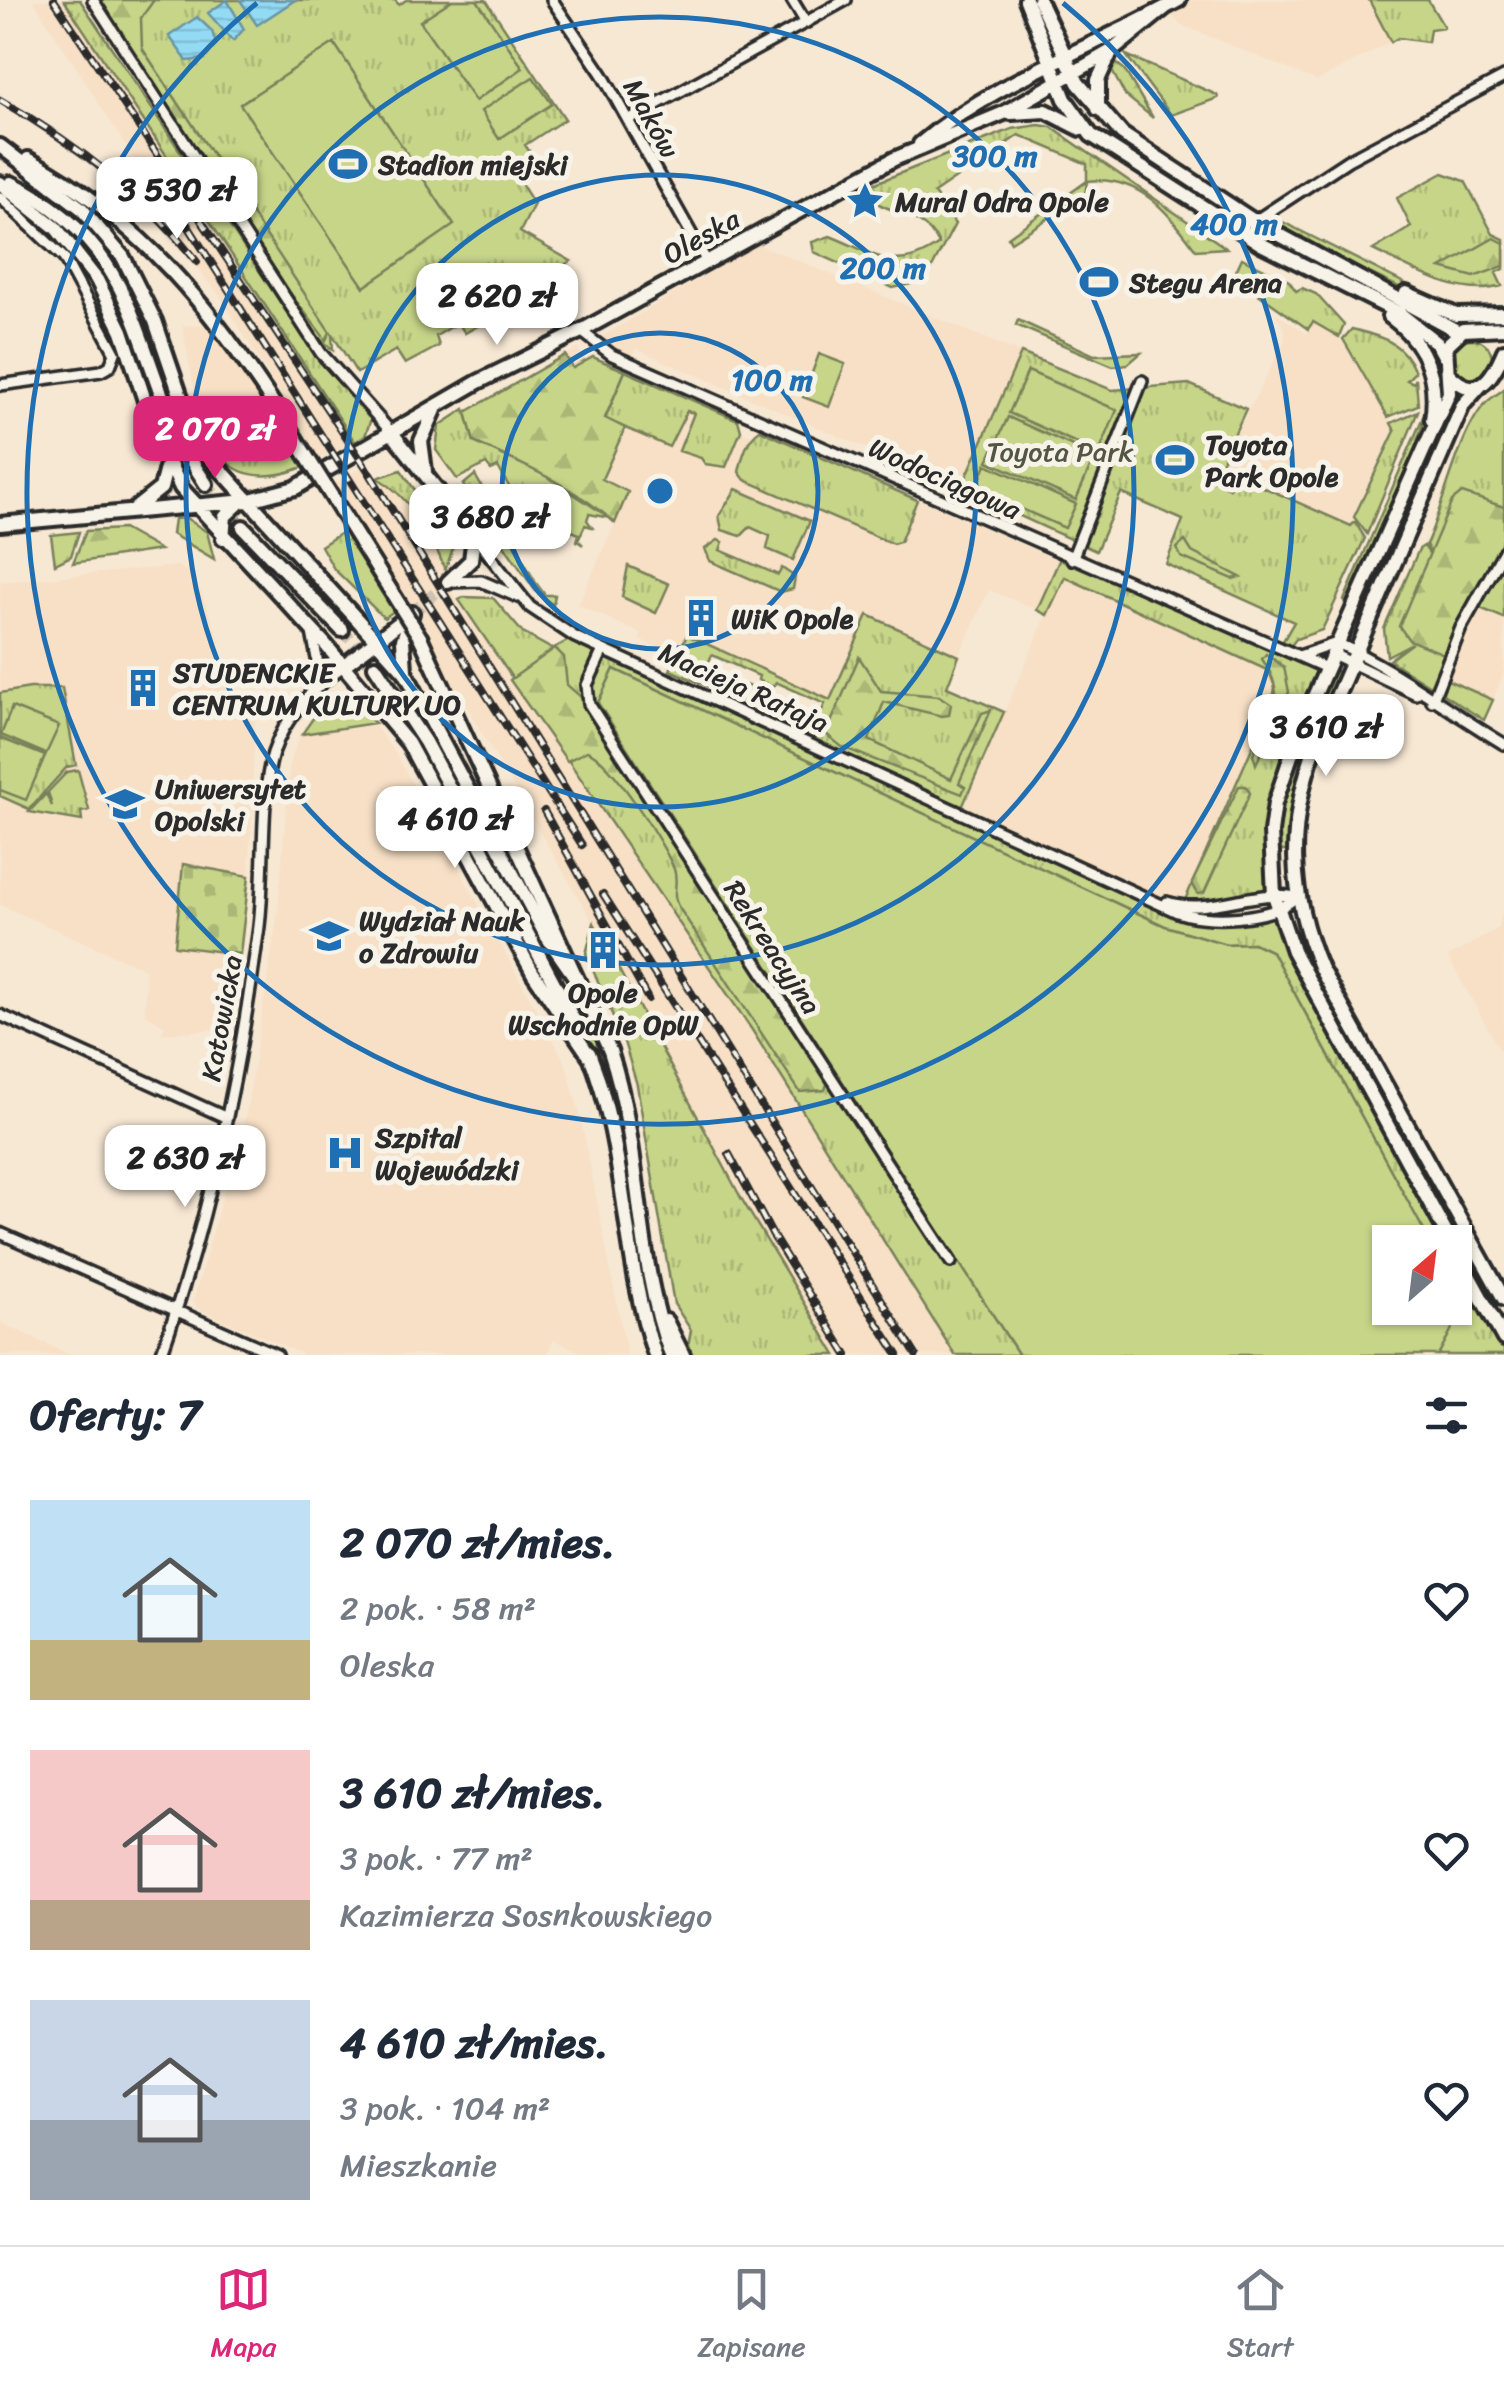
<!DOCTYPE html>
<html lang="pl">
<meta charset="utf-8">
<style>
body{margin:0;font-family:Sriracha,sans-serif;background:#f6f6f7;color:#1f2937;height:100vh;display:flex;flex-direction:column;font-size:38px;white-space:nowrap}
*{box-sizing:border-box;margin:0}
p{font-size:32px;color:#747a83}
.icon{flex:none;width:55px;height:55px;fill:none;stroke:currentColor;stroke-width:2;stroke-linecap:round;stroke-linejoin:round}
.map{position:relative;height:1355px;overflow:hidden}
.side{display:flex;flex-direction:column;background:#fff;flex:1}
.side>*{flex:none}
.needle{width:65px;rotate:28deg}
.fabs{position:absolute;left:1372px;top:1225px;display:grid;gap:20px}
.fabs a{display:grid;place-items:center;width:100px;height:100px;border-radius:0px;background:#fff;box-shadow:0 2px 8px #0004;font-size:50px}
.price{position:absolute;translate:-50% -85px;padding:0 22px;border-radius:20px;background:#fff;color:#222;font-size:32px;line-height:65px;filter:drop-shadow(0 2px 5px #0008)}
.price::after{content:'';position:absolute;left:50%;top:60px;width:30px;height:22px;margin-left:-15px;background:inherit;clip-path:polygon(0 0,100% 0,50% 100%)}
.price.active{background:#db2777;color:#fff}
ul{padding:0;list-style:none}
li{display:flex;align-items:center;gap:30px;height:250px;padding:0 30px}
li span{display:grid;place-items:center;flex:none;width:280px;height:200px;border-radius:0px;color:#555}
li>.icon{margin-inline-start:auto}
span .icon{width:120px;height:120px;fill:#fffc;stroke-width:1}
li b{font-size:42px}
h2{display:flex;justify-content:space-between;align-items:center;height:120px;padding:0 30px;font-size:42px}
.dock{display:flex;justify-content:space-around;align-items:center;height:140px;border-top:2px solid #e0e1e3;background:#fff;font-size:28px;color:#747a83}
.dock a{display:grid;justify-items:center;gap:5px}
.dock .active{color:#db2777}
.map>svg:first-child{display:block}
.built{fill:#f7e0c6}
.grass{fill:url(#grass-tufts);stroke:#79805a;stroke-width:2.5}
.forest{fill:url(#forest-firs);stroke:#79805a;stroke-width:2.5}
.cemetery{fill:url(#cemetery-stones);stroke:#79805a;stroke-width:2.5}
.garden{fill:#c7d589;stroke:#79805a;stroke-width:2.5}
.water{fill:url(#water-rules);stroke:#6995a4;stroke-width:2.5}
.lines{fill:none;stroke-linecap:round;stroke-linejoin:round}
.secondary-tunnel{stroke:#cec2b2;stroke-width:12;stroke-dasharray:12 6;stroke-linecap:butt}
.street-casing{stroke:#2b2b2b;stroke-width:16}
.secondary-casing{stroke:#2b2b2b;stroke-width:20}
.street{stroke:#f7f3e8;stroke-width:9}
.secondary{stroke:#f7f3e8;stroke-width:12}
.rail-casing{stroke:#2b2b2b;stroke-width:8}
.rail{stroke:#f7f3e8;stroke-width:4;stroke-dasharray:11;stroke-linecap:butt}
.secondary-bridge-casing{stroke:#2b2b2b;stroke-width:20;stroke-linecap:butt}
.secondary-bridge{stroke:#f7f3e8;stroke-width:12}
.ring{fill:none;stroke:#1f6fb2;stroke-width:5}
.labels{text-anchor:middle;stroke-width:10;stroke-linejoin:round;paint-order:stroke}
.street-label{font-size:28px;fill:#2b2b2b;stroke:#f7f3e8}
.poi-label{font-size:28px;font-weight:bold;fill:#2b2b2b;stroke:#f7f3e8;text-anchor:start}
.park-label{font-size:28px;fill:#525642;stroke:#f7f3e8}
.centre{fill:#1f6fb2;stroke:#f7f3e8;stroke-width:5}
.ring-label{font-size:30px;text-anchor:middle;font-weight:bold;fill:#1f6fb2;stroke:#f7f3e8;stroke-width:10;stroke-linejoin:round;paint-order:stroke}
</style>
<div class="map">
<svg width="1504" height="1355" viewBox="0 0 1504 1355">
<defs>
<pattern id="grass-tufts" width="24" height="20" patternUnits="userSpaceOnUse" patternTransform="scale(2.5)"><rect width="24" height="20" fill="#c7d589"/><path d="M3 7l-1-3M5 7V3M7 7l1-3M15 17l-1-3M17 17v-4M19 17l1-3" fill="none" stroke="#abb776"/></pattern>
<pattern id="forest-firs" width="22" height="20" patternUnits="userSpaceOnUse" patternTransform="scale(2.5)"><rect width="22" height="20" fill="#c7d589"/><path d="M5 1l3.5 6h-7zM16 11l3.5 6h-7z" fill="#abb776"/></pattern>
<pattern id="cemetery-stones" width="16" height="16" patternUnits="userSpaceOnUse" patternTransform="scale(2.5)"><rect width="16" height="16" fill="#c7d589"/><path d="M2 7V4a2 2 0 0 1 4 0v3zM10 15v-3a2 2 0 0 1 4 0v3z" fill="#abb776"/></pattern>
<pattern id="water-rules" width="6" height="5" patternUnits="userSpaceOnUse" patternTransform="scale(2.5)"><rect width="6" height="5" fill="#93dbf5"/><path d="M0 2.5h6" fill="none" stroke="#7fbcd2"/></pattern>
</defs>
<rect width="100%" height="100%" fill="#f7e8d4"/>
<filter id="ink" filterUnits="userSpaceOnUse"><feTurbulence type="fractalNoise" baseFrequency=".01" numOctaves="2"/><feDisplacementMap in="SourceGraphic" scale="20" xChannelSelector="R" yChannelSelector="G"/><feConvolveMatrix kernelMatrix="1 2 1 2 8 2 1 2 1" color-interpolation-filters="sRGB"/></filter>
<g filter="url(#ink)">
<path class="built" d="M33,0H64L348,424L354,439L347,446L319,458L220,296L168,234L87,160L84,148L183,236Z
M1179,0H1369L1391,42L1317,81L1179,24L1166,7Z
M758,244L1021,353L961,489L636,349L631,359L599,338Z
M1276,313L1306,333L1312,322L1343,339L1396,430L1351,526L1236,476L1229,489L1212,480L1284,342L1285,331Z
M182,325L215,327L276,423L267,434L225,458L197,404Z
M578,348L585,361L593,357L738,420L741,431L752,435L760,430L1059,561L1037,610L989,590L959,656L868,615L831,700L687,636L682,644L669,638L663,650L639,640L642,634L578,605L615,523L596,505L540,472L474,442L466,412Z
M368,464L377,478L397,491L428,532L445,570L439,574L752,1030L955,1355H836L741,1198L614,958L335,483Z
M177,566L194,575L218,636L230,695L255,721L249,876L184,864L175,946L240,954L221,1048L217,1029L162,1034L165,1026L145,1014V969L0,905V582Z
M1064,576L1255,661L1272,678L1273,699L1182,907L1145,896L960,812Z
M1473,605L1504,618V672L1493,700L1442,678Z
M375,726L396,754L565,1062L580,1114L627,1355H587L554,1340L546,1355H304L198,1309L193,1301L246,1115L278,911L290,761L301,734Z
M1504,906V1055L1503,1056L1448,957L1498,928Z
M0,1322L70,1355H0Z"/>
<path class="grass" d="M64,0H80L315,355L372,416L365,436L355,442Z
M100,0H395L399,5L406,0H486L565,119L525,145L534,158L514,172L534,204L520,232L571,261L520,291L524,301L512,308L499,292L473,307L481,324L465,333L458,323L436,336L439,346L405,364L396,350L357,373L332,334L333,350L315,334Z
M1369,0H1428L1444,27L1430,29L1428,42L1398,38L1391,42Z
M1126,55L1217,95L1218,98L1171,115Z
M1039,125L1051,127L1226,248L1196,250C1170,214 1139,174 1087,181L1085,195L1011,242L1008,237L1087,181V164L1019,135L934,193L955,224L925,281L893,288L814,252L812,242L830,236C876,254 895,275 939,244C919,205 879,218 863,188L1012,129Z
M1443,173L1465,181L1493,234L1504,239V269L1496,273L1502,286C1459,299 1411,268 1373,250L1411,227L1397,198Z
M1277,219L1438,300V306L1288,234Z
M1242,258L1289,281L1296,291L1302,288L1316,294L1344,325L1339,337L1313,322L1308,329L1240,281L1236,271Z
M1018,320L1094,355L1141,353L1128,364L1113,366L1016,325Z
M1352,329C1382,337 1402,341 1415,372L1407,380L1414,383L1416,378L1418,405L1388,417L1343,339Z
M1452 359a20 20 0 1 1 40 0a20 20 0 1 1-40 0Z
M1021,353L1112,390L1189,384L1246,409L1213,480L1229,488L1236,475L1351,526L1355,522L1365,538L1322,630L1296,639L1290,647L1285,645L1283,641L1294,622L1166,564L1183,520L1121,493L1096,551L961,489Z
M625,371L738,420L741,431L726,467L705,464L701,458L679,451L694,413L687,411L669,447L605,419Z
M1504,389V618L1473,605L1443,678L1493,700L1484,720L1389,660L1412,643L1387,656L1384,629L1419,549L1424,546L1431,556L1426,544C1441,515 1458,433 1485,404C1490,398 1498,394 1504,389Z
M1429,403L1410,466L1345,604L1344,600Z
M1448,406L1454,409L1442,440L1356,632Z
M465,409L474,442L540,472L610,518L589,514L587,520L592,527L585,525L578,540L583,545L577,541L579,534L523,510L516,515L522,509L518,503L511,506L506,498L512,492L498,467L491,470L486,464L457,479L436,450L439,426Z
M1418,411L1367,534L1354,517L1395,431L1391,423Z
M276,423L303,467C277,478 244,481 224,459Z
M760,430L917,500L900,542L893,544L745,480L739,472C742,458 747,438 760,430Z
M401,470L454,546L445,570C433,537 409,495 377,478Z
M475,475L536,583L545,595H555L553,605L536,592L463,485Z
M736,489L810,521L793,560L767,549L770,536L750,527L741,536L722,530L719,516Z
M186,518L207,532L214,559L172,534L174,519Z
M344,531L394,611L384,618L334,569L321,546Z
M718,540L723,542L720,550L778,575L782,568L795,577L793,589L781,592L710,561L705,549Z
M1062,554L1326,668L1275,803L1274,895L1182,907L1273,700L1275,687L1269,671L1065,577L1047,615L1037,610Z
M628,566L669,584L656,613L622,597Z
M464,597L493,598L523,633L552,649L575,637L813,744L815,734L758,709L764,696L769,698L766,704L815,726L825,704L776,682L773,687L758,680L759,676L712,655L701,678L734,692L738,683L758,689L751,705L670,670L687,635L830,700L868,615L959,656L947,687L1004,712L960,812L1202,920L1278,908L1451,1242H1430L1272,952L1254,943L1226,944L1165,926L614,669L598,703L1019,1355H955L752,1030L459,600Z
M1333,670L1339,672L1293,793L1286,851H1276L1283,797Z
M30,688H62L76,765L67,767L29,809L0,796V693Z
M342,697L375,723L302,734L316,714Z
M78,770L89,810L81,812L82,821L29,812L46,794L52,806L48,792L67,772Z
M594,923L741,1198L836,1355H693L688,1346L691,1330L674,1304L637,1085L624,1042L586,954Z
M580,1009C591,1029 603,1050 610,1072C640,1164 630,1264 665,1355L644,1299L614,1110L576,1011Z
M1455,1250L1504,1339V1355H1438L1460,1310Z"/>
<path class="forest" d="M99,0H154L141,18L142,48L330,332L326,340L267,263Z
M1116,63L1124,69L1153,118L1125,95L1112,71Z
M1494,238L1504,243V266L1474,277L1441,268Z
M565,355L573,368L593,357L625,371L605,418L625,428L602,479L628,492L615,523C574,486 524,465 474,442L466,412Z
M1462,493L1504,507V537L1444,654L1409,640L1399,626L1452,501Z
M123,529L160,550L73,563L86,531Z
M79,532L71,556L55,564L51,535Z
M1185,541L1192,552L1240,577L1233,579L1181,557L1177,548Z
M555,648L564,657L567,685L589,704L823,1065L828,1081L825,1090L800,1092L678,906C671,893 679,883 674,869C664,844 611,759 587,751L567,761L510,680Z
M1266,654L1284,667L1289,692L1256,764L1253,754C1272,715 1289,698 1262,659Z
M859,657L881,691L939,696L951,704L949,715L942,716L884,702L869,740L951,779L982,713L991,710L959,783L965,787L962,794L842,747L826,734Z
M1239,786H1246L1250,793L1204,893L1198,894L1192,883Z"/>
<path class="cemetery" d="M183,864L249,876L240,954L175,946Z"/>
<path class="garden" d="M452,0H477L523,68L475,101L420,21Z
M334,43L454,225L364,287L240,104Z
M533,77L552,104L499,139L481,111Z
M819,354L845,364L829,407L803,397Z
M1028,371L1117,410L1099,453L1009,413Z
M1008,417L1095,456L1076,500L988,461Z
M986,464L1076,504L1065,528L976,489Z
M614,669L1165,926L1226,944L1253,943L1272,952L1430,1242H1390V1308H1455V1289C1467,1311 1448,1335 1438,1355H1019L598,703Z
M12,707L59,726L46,754L1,735Z
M0,738L45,756L26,800L0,790Z"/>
<path class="water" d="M227,0L244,29L233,41L208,13Z
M240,0H295L257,25Z
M197,17L212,31L216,45L205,59L187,61L169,36Z"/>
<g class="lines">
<path class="secondary-tunnel" d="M206,484L243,527
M412,613L448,582
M342,630L375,666"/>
<g class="street-casing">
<path id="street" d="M93,0L321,353L392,433
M552,0L602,74L707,262
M792,0L806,23
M628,120L846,0
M0,197L64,258L115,353L110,366L101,371L0,385
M1252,223L1348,160L1504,77
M581,331L612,355L1326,668
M474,536L530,607L575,637L1175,911C1204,923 1273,921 1296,897
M1072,559L1142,381
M448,582L481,581L518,597
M603,650L587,685L589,704L951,1262
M1333,654L1416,694
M1299,656L1337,643C1397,670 1448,711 1504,744
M311,690L318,664L312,632
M1432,701L1461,628L1504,551
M1167,902C1211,916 1252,888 1296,897
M0,1015L227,1118
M0,1233L277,1355
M161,1355C209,1219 239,1077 258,934C266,882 259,799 273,753C286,714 311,691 343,666"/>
</g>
<g class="secondary-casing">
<path id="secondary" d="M1026,0L1065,99L1091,135L1261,244L1399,313L1437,343L1444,356
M1039,0L1078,83L1122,134L1254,221L1459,332
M1098,109V80L1111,52
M1011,113L1046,111L1081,129
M920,144C996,80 1093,48 1179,0
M0,146L81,208L123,257L155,321L186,412L210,458L405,672L545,934L584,990
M28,159C141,220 214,311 282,417
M0,183L56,228L97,280L122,331L156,434L181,488L325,644L408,743L533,973L591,1058
M11,183C154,253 129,371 206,484
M1406,293L1456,315L1504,314
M1389,316C1425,342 1439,376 1432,420
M1448,373C1477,405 1493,377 1504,351
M1481,385L1463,405L1315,747C1287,826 1288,891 1321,969L1504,1299
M392,433L474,536L471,560L448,582
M425,471L421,441L435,410
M136,508L161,488L167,464
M0,524L246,501L295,488L478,382L581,331L894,159L1004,113L1113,50L1166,7
M243,527L342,630
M223,538L225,516L240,502
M421,639L610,1051C643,1150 634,1257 671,1355
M343,666L412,613
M375,666L425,742L577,1026
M405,670L403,640L412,613
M589,1053C628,1150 621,1257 655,1355
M1451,1242L1293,951L1274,895L1271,832L1275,803L1301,726L1449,393L1446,346L1463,330L1504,328
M1455,1250L1504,1339
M666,1321L683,1355"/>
</g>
<use href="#street" class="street"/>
<use href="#secondary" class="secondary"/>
<g class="rail-casing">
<path id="rail" d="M54,0L365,466L916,1355
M0,100C75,143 143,194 197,262
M155,174L582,845
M544,811L648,999
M603,894L898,1355
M729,1154L773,1236L847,1355"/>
</g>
<use href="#rail" class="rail"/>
<g class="secondary-bridge-casing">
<path id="secondary-bridge" d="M282,417L421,639"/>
</g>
<use href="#secondary-bridge" class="secondary-bridge"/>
</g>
</g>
<g class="ring">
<circle cx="660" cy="491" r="158"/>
<circle cx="660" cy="491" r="316"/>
<circle cx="660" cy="491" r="474"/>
<path d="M1063 3A633 633 0 1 1 257 3"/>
</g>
<defs>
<g id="stadium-bare" transform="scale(3)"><path d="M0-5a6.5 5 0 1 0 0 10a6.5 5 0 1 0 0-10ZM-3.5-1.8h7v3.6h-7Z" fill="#1f6fb2" stroke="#f7f3e8" stroke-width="2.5" paint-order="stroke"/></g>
<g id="sight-bare" transform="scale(3)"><path d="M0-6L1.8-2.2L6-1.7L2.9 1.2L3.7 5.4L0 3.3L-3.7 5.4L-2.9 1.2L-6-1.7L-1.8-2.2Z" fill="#1f6fb2" stroke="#f7f3e8" stroke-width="2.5" paint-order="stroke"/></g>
<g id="building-bare" transform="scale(3)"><path d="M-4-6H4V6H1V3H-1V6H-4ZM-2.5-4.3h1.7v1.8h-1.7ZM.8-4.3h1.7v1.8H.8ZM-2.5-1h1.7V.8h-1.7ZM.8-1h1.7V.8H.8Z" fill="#1f6fb2" stroke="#f7f3e8" stroke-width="2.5" paint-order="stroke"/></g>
<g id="university-bare" transform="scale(3)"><path d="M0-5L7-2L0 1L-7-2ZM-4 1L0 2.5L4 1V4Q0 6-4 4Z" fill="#1f6fb2" stroke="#f7f3e8" stroke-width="2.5" paint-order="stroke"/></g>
<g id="hospital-bare" transform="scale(3)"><path d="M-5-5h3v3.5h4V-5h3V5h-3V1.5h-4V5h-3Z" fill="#1f6fb2" stroke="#f7f3e8" stroke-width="2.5" paint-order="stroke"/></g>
</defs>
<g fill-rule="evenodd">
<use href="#stadium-bare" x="348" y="164"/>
<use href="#sight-bare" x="865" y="201"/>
<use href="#stadium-bare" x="1099" y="282"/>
<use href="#stadium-bare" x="1175" y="460"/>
<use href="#building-bare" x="701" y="618"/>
<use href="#building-bare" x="143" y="688"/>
<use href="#university-bare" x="125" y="804"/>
<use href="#university-bare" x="329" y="936"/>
<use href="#building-bare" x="603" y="950"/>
<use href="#hospital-bare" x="345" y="1153"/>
</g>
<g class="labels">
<g class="street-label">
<text transform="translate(652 118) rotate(61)" y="10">Maków</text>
<text transform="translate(701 236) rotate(-29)" y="10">Oleska</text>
<text transform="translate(945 478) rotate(24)" y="10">Wodociągowa</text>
<text transform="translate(744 687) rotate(24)" y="10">Macieja Rataja</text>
<text transform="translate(773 947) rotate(57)" y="10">Rekreacyjna</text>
<text transform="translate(221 1018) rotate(-80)" y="10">Katowicka</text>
</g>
<g class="poi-label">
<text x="378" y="174">Stadion miejski</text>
<text x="895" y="211">Mural Odra Opole</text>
<text x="1129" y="292">Stegu Arena</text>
<text x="1205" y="454">Toyota<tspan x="1205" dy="32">Park Opole</tspan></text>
<text x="731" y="628">WiK Opole</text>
<text x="173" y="682">STUDENCKIE<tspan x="173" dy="32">CENTRUM KULTURY UO</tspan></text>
<text x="155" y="798">Uniwersytet<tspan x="155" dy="32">Opolski</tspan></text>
<text x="359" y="930">Wydział Nauk<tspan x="359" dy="32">o Zdrowiu</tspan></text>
<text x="603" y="1002" text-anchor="middle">Opole<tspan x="603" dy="32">Wschodnie OpW</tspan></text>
<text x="375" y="1147">Szpital<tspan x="375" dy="32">Wojewódzki</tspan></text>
</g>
<g class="park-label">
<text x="1060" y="461">Toyota Park</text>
</g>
</g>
<circle cx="660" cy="491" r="15" class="centre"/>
<g class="ring-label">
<text x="995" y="166">300 m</text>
<text x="1234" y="234">400 m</text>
<text x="883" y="278">200 m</text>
<text x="772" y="390">100 m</text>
</g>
</svg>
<div class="fabs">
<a><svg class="needle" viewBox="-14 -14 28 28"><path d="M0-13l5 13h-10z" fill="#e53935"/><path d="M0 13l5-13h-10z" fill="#747a83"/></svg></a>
</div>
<b class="price" style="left:177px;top:242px">3 530 zł</b>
<b class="price" style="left:497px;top:348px">2 620 zł</b>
<b class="price active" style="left:215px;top:481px">2 070 zł</b>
<b class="price" style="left:490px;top:569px">3 680 zł</b>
<b class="price" style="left:1326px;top:779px">3 610 zł</b>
<b class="price" style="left:455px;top:871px">4 610 zł</b>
<b class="price" style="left:185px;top:1210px">2 630 zł</b>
</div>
<section class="side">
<h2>Oferty: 7<svg class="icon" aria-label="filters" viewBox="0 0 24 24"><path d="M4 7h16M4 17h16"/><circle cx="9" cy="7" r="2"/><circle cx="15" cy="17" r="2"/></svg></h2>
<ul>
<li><span style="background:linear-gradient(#bfe0f5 70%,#c2b280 0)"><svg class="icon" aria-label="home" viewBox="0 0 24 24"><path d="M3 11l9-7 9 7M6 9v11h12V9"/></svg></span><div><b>2 070 zł/mies.</b><p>2 pok. · 58 m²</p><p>Oleska</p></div><svg class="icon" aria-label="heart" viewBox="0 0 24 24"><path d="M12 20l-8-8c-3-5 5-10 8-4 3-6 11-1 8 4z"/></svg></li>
<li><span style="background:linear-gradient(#f6c9c9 75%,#b9a48a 0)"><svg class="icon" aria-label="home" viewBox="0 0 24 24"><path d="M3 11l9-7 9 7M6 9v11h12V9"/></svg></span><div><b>3 610 zł/mies.</b><p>3 pok. · 77 m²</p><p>Kazimierza Sosnkowskiego</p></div><svg class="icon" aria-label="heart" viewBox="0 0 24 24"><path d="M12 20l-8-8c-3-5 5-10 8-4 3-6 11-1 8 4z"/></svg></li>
<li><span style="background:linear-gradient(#c9d6e8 60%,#9aa5b1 0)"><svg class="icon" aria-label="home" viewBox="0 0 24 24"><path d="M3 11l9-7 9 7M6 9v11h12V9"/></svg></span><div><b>4 610 zł/mies.</b><p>3 pok. · 104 m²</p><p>Mieszkanie</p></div><svg class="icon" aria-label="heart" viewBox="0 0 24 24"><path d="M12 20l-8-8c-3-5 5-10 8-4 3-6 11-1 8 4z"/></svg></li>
</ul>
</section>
<nav class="dock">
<a class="active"><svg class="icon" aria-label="map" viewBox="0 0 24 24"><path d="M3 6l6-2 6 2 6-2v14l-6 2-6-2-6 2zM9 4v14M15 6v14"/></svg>Mapa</a>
<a><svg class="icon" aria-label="saved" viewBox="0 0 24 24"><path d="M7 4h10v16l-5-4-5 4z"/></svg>Zapisane</a>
<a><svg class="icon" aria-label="home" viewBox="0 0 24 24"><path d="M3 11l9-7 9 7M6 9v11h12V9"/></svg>Start</a>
</nav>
